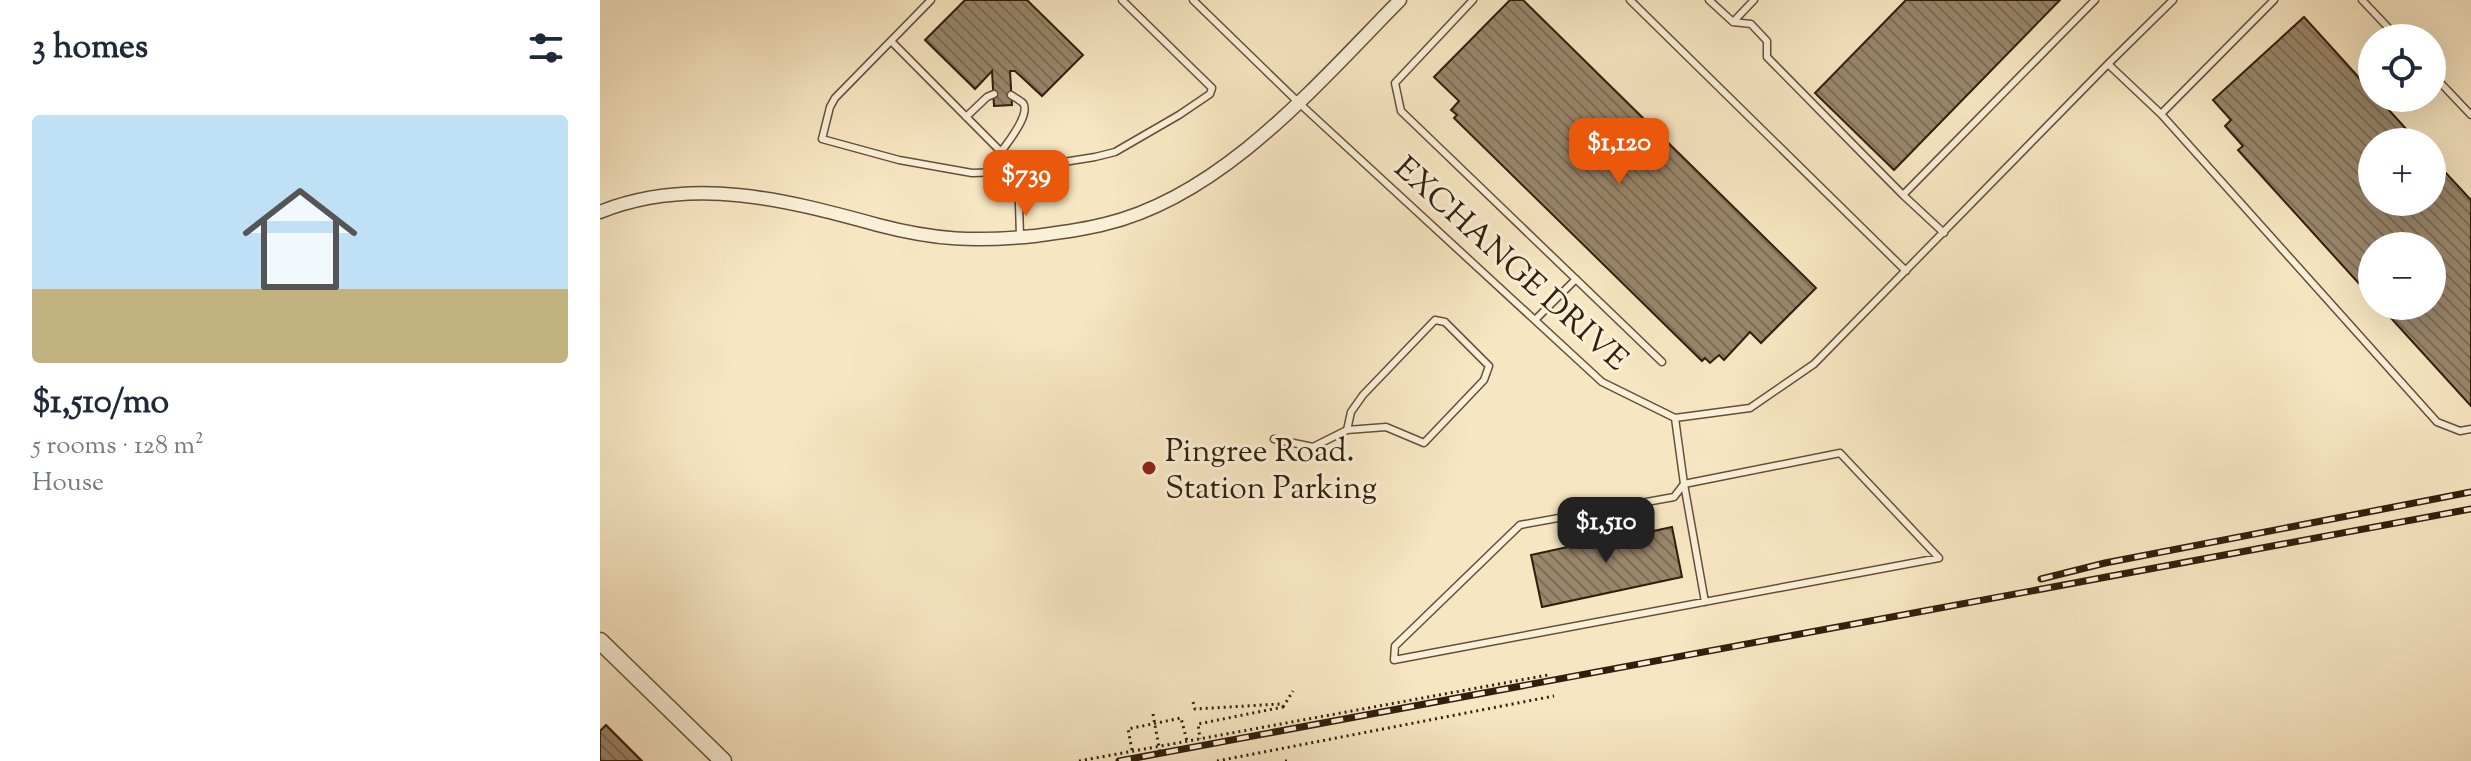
<!DOCTYPE html>
<meta charset="utf-8">
<style>
body{margin:0;font-family:"Sorts Mill Goudy",serif;background:#f2f2f3;color:#1f2937;height:100vh;display:flex;flex-direction:column;font-size:30px;white-space:nowrap}
*{box-sizing:border-box;margin:0}
p{font-size:26px;color:#747a83}
.icon{flex:none;width:44px;height:44px;fill:none;stroke:currentColor;stroke-width:2;stroke-linecap:round;stroke-linejoin:round}
.map{position:relative;flex:1;overflow:hidden}
.drawer{display:flex;flex-direction:column;background:#fff;width:600px}
.drawer>*{flex:none}
.controls{position:absolute;left:1758px;top:24px;display:grid;gap:16px}
.controls a{display:grid;place-items:center;width:88px;height:88px;border-radius:50%;background:#fff;box-shadow:0 8px 32px #0002;font-size:40px}
.price{position:absolute;translate:-50% -68px;padding:0 18px;border-radius:16px;background:#ea580c;color:#fff;font-size:26px;line-height:52px;filter:drop-shadow(0 2px 4px #0008)}
.price::after{content:'';position:absolute;left:50%;top:48px;width:24px;height:18px;margin-left:-12px;background:inherit;clip-path:polygon(0 0,100% 0,50% 100%)}
.price.on{background:#222;color:#fff}
ul{padding:0;list-style:none}
li{display:grid;align-content:center;gap:16px;height:424px;padding:0 32px}
li+li{border-top:2px solid #e0e1e3}
li span{display:grid;place-items:center;height:248px;border-radius:8px;color:#555}
li>.icon{margin-inline-start:auto}
span .icon{width:144px;height:144px;fill:#fffc;stroke-width:1}
li b{font-size:34px}
h2{display:flex;justify-content:space-between;align-items:center;height:96px;padding:0 32px;font-size:34px}
main{display:flex;flex:1;min-height:0}
.map>svg:first-child{display:block}
.building{fill:url(#building-back-hatch);stroke:#331d0c;stroke-width:2}
.lines{fill:none;stroke-linecap:round;stroke-linejoin:round}
.service-casing{stroke:#644f3a;stroke-width:9}
.minor-casing{stroke:#644f3a;stroke-width:15}
.tertiary-casing{stroke:#644f3a;stroke-width:19}
.path{stroke:#331d0c;stroke-width:3;stroke-dasharray:2 4;stroke-linecap:butt}
.service{stroke:#faefd7;stroke-width:6}
.minor{stroke:#faefd7;stroke-width:12}
.tertiary{stroke:#faefd7;stroke-width:16}
.rail-casing{stroke:#331d0c;stroke-width:7}
.rail{stroke:#faefd7;stroke-width:4;stroke-dasharray:12;stroke-linecap:butt}
.poi-dot{fill:#8f2418;stroke:#faefd7;stroke-width:3}
.labels{text-anchor:middle;stroke-width:6;stroke-linejoin:round;paint-order:stroke}
.street-label{font-size:32px;fill:#331d0c;stroke:#faefd7}
.poi-label{font-size:32px;fill:#331d0c;stroke:#faefd7;text-anchor:start}
</style>
<main>
<section class="drawer">
<h2>3 homes<svg class="icon" aria-label="filters" viewBox="0 0 24 24"><path d="M4 7h16M4 17h16"/><circle cx="9" cy="7" r="2"/><circle cx="15" cy="17" r="2"/></svg></h2>
<ul>
<li><span style="background:linear-gradient(#bfe0f5 70%,#c2b280 0)"><svg class="icon" aria-label="home" viewBox="0 0 24 24"><path d="M3 11l9-7 9 7M6 9v11h12V9"/></svg></span><div><b>$1,510/mo</b><p>5 rooms · 128 m²</p><p>House</p></div></li>
</ul>
</section>
<div class="map">
<svg width="1871" height="761" viewBox="0 0 1871 761">
<defs>
<pattern id="building-back-hatch" width="6" height="6" patternUnits="userSpaceOnUse" patternTransform="scale(2)"><rect width="6" height="6" fill="#99866b"/><path d="M-1 5l2 2M0 0l6 6M5-1l2 2" fill="none" stroke="#7d6d56"/></pattern>
</defs>
<rect width="100%" height="100%" fill="#f7e6c2"/>
<filter id="stains"><feTurbulence type="fractalNoise" baseFrequency=".0025" numOctaves="4"/><feColorMatrix values="0 0 0 0 .2 0 0 0 0 .09 0 0 0 0 .02 0 0 0 .5 -.17"/></filter>
<radialGradient id="worn" r=".72"><stop offset=".6" stop-color="#630" stop-opacity="0"/><stop offset="1" stop-color="#630" stop-opacity=".3"/></radialGradient>
<path class="building" d="M365,0H427L483,55L442,96L415,71H410L412,105L394,106L392,71L375,89L325,40Z
M910,0H923L1216,288L1161,343L1150,332L1124,360L1119,355L1110,363L1105,358L1102,361L854,118L857,115L851,110L859,101L834,77Z
M1306,0H1460L1294,170L1215,93Z
M1704,17L1772,92V98H1778L1818,142H1772V202H1832V158L1871,200V406L1780,306H1832V246H1772V298L1638,150L1643,146L1625,126L1631,120L1613,100Z
M1014,527L1017,539L1072,527L1082,577L942,607L931,555L986,543L984,533Z
M6,725L42,761H0V731Z"/>
<g class="lines">
<g class="service-casing">
<path id="service" d="M331,0L235,98L230,107L222,139L299,160L372,173L401,172L495,157L515,152L579,115L610,94L612,88L522,0
M593,0L699,103L1002,382L1075,418L1150,408L1214,364L1508,64L1573,0
M873,0L795,83L801,111L1062,362
M1030,0L1306,271
M1109,0L1133,22L1151,24L1167,41V57L1303,195
M1762,0L1798,38
M1133,22L1154,0
M291,41L418,169L420,237
M1508,64L1561,114L1837,422L1860,431L1871,429
M1832,74L1871,115
M1561,114L1674,0
M366,117L387,97L394,94
M401,152C408,142 431,114 423,103C421,101 414,97 411,95
M1344,233L1303,195L1495,0
M935,320L976,279
M1075,418L1084,484L1240,453L1339,558L794,660L795,646L920,525L1074,497L1084,484
M674,439L713,447L747,430L751,412L763,395L835,320L845,322L889,366L884,380L824,443L786,427L747,430
M1084,484L1105,602"/>
</g>
<g class="minor-casing">
<path id="minor" d="M0,212C92,175 187,200 278,225C335,240 375,242 434,236C457,233 482,230 505,224C623,196 718,83 800,0"/>
</g>
<g class="tertiary-casing">
<path id="tertiary" d="M0,641L123,761"/>
</g>
<path class="path" d="M593,702L595,709L680,704L683,707L598,724L600,739
M683,707L693,691
M553,714L560,753
M532,750L528,729L581,718L587,741
M479,761L948,675
M617,761L954,696
M685,761H690"/>
<use href="#service" class="service"/>
<use href="#minor" class="minor"/>
<use href="#tertiary" class="tertiary"/>
<g class="rail-casing">
<path id="rail" d="M1441,579L1505,563L1871,492
M519,761L1871,509"/>
</g>
<use href="#rail" class="rail"/>
</g>
<circle class="poi-dot" cx="549" cy="468" r="8"/>
<g class="labels">
<g class="street-label">
<text transform="translate(912 263) rotate(42)" y="11">EXCHANGE DRIVE</text>
</g>
<g class="poi-label">
<text x="565" y="461">Pingree Road.<tspan x="565" dy="37">Station Parking</tspan></text>
</g>
</g>
<rect width="100%" height="100%" filter="url(#stains)"/>
<rect width="100%" height="100%" fill="url(#worn)"/>
</svg>
<div class="controls">
<a><svg class="icon" aria-label="locate" viewBox="0 0 24 24"><circle cx="12" cy="12" r="6"/><path d="M12 2v4M12 18v4M2 12h4M18 12h4"/></svg></a>
<a>+</a>
<a>−</a>
</div>
<b class="price" style="left:1019px;top:186px">$1,120</b>
<b class="price" style="left:426px;top:218px">$739</b>
<b class="price on" style="left:1006px;top:565px">$1,510</b>
</div>
</main>
